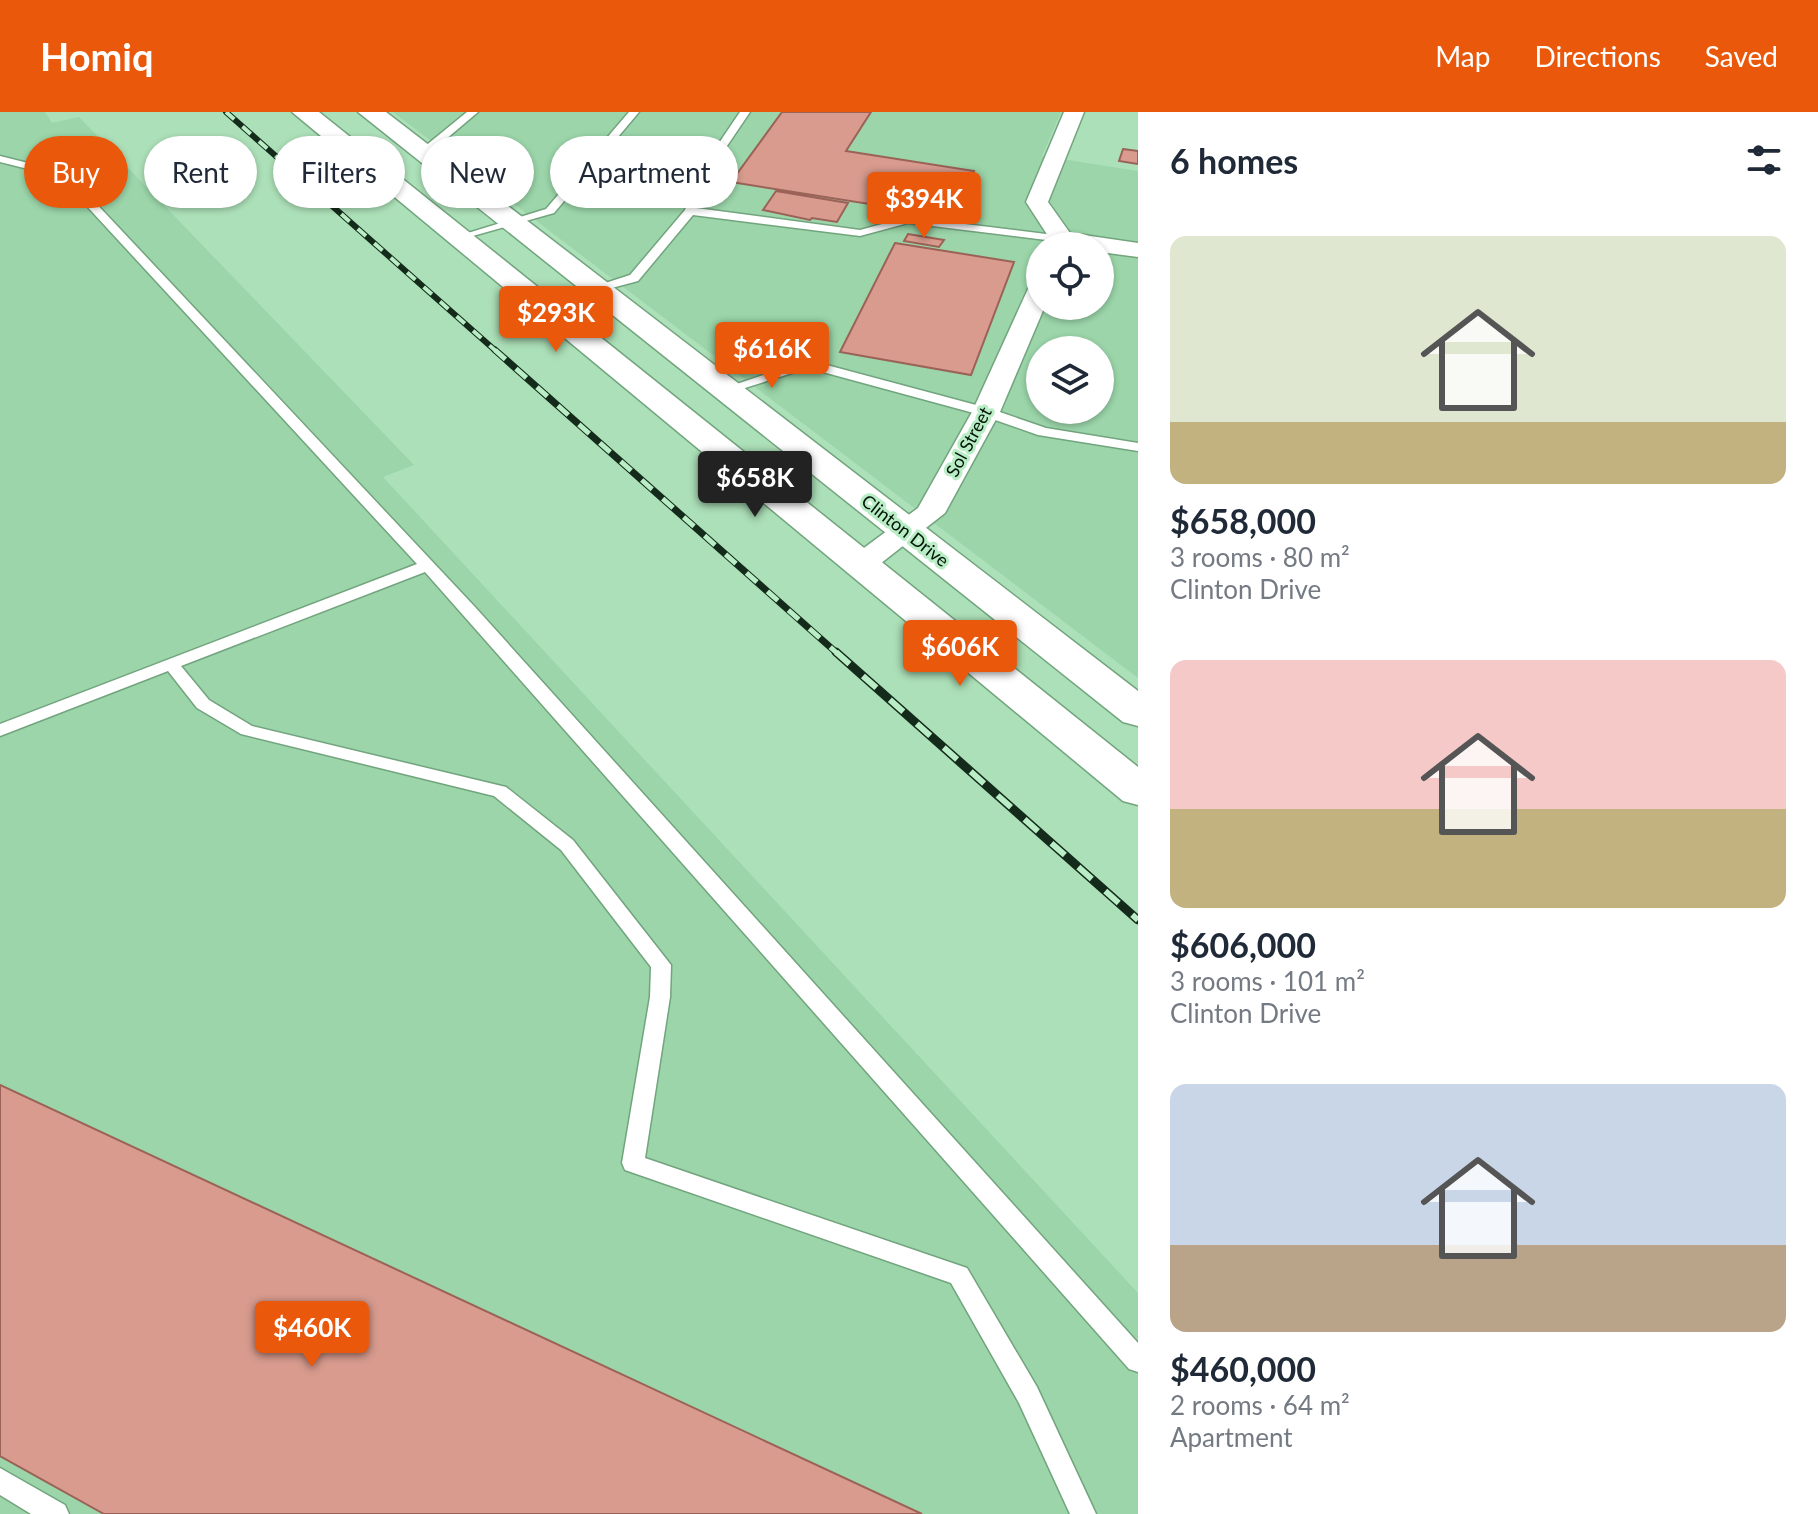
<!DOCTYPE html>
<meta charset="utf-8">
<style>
body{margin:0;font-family:Lato,sans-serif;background:#f2f2f3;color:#1f2937;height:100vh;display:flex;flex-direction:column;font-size:30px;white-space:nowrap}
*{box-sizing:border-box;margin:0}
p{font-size:26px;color:#747a83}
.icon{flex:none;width:44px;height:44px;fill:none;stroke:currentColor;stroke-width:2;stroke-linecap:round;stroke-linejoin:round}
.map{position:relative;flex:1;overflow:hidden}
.details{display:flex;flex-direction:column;background:#fff;width:680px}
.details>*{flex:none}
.hud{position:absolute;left:24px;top:24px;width:760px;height:72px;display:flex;gap:16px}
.tools{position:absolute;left:1026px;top:120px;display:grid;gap:16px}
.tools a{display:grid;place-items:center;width:88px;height:88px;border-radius:50%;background:#fff;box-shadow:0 2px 6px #0004;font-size:40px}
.price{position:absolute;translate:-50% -68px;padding:0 18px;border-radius:8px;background:#ea580c;color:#fff;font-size:26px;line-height:52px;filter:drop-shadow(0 2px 4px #0008)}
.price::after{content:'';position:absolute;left:50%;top:48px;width:24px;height:18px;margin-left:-12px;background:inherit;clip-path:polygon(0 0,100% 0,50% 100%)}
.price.active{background:#222;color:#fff}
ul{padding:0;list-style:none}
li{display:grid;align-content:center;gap:16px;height:424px;padding:0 32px}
li span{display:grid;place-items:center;height:248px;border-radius:16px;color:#555}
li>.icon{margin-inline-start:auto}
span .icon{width:144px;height:144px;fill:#fffc;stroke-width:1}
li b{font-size:34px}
h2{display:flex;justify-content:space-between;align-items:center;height:96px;padding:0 32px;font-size:34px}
.pill{padding:0 28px;border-radius:36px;background:#fff;box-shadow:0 2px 6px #0004;font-size:28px;line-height:72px}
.pill.active{background:#ea580c;color:#fff}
header{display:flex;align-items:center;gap:48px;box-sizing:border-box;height:112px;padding:0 40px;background:#ea580c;color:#fff}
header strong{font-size:38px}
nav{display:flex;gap:44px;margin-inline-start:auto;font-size:28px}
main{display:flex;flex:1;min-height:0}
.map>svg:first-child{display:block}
.built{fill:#9bd5a9;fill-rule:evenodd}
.building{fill:#d89b8e;stroke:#9b6257;stroke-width:2}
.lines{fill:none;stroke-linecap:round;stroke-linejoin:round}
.service-casing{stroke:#72a47e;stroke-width:3}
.minor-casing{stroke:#72a47e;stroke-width:3}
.secondary-casing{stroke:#72a47e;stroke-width:3}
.service{fill:#fff;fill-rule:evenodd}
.minor{fill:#fff;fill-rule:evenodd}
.secondary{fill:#fff;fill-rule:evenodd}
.rail-far2-casing{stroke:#142a1a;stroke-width:6}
.rail-far1-casing{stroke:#142a1a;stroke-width:7}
.rail-casing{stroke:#142a1a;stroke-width:9}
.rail-far2{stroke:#b8edc5;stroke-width:4;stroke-dasharray:11;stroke-linecap:butt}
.rail-far1{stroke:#b8edc5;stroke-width:5;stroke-dasharray:14;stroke-linecap:butt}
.rail{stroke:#b8edc5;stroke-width:6;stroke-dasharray:18;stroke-linecap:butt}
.labels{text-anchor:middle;stroke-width:6;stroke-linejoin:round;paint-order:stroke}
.far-street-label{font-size:18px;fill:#021407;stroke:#b8edc5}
</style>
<header>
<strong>Homiq</strong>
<nav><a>Map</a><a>Directions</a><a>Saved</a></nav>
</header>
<main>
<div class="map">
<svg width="1138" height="1402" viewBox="0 0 1138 1402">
<rect width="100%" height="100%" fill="#ace0b8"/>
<path class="built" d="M0,0H45L52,11L79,5L414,353L383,365L1138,1181V1402H0Z
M393,0H1061L1042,44L1138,59V566ZM1040,134H1100V194H1040ZM1040,238H1100V298H1040Z"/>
<path class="building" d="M782,0H871L846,39L974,59L951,105L731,70Z
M1123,37L1138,39V52L1119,49Z
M776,79L848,91L837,110L812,106L810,108L763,98Z
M908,122L944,128L939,135L904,129Z
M895,131L1014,150L971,263L840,240Z
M0,973L922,1402H104L0,1344Z"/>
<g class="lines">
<g class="service-casing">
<path id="service" d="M467,0H478L426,44H418V40Z
M629,0H639L554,101L455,129V125L546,97Z
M740,0H750L706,65L696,96L860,118L908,105L1062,124L1068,127L1062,130L908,111L860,124L693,103L638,169L593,181V175L630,163L685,98L696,65Z
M0,44L40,54L91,86L475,495L1138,1231V1260L1129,1257L425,460L181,554L209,588L252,614L506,675L573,728L671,853L670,885L645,1046L967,1156L1037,1275L1096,1402H1070L1019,1291L951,1171L625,1058L622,1051L650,885L651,855L561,738L494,684L241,622L197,596L168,559L0,624V612L417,452L83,90L32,58L0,50Z
M808,248L991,297L1046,316L1138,331V339L1038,323L981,303L808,256L726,282L719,278Z
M0,1356L65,1393L69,1402H31L0,1383Z"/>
</g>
<g class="minor-casing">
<path id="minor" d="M1064,0H1084L1048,90L1070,121L1138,131V145L1100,140V134H1047L1050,127L1026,90Z
M1040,170V194H1045L1000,300L945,401L871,459L860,462L849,459L845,453L849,447L918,396L972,300L1028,177L1031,172Z"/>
</g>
<g class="secondary-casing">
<path id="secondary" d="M292,0H319L1138,655V693L1123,689Z
M358,0H386L1138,579V614L1123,610Z"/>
</g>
<use href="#service" class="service"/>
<use href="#minor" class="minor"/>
<use href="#secondary" class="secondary"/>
<g class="rail-far2-casing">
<path id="rail-far2" d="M226,0L497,240"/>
</g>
<g class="rail-far1-casing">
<path id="rail-far1" d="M495,238L838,542"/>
</g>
<g class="rail-casing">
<path id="rail" d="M836,540L1138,808"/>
</g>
<use href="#rail-far2" class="rail-far2"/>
<use href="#rail-far1" class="rail-far1"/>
<use href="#rail" class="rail"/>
</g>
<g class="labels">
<g class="far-street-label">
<text transform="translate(969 330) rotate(-62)" y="6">Sol Street</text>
<text transform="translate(905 419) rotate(38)" y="6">Clinton Drive</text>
</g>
</g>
</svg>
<div class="tools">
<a><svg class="icon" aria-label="locate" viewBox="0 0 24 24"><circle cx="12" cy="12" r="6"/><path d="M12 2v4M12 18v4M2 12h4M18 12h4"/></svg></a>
<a><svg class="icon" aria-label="layers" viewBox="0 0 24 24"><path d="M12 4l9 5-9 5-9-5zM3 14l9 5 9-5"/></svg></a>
</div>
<b class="price" style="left:924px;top:128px">$394K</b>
<b class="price" style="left:556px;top:242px">$293K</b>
<b class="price" style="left:772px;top:278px">$616K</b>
<b class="price active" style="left:755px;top:407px">$658K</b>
<b class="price" style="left:960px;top:576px">$606K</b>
<b class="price" style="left:312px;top:1257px">$460K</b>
<div class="hud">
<a class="pill active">Buy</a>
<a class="pill">Rent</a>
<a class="pill">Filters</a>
<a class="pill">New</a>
<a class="pill">Apartment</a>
</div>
</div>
<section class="details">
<h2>6 homes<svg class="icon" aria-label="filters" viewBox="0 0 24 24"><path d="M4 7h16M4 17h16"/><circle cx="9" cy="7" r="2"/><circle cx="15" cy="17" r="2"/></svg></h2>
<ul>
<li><span style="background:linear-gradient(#dfe7d0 75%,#c2b280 0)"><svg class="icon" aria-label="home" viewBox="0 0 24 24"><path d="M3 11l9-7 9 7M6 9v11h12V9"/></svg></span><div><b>$658,000</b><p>3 rooms · 80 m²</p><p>Clinton Drive</p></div></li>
<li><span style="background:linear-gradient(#f6c9c9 60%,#c2b280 0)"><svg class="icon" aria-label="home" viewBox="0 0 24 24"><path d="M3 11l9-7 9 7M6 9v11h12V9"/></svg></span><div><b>$606,000</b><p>3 rooms · 101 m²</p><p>Clinton Drive</p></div></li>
<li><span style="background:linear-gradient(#c9d6e8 65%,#b9a48a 0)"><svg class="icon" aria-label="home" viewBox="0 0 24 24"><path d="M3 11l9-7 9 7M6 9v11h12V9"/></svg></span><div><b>$460,000</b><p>2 rooms · 64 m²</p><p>Apartment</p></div></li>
</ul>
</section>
</main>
